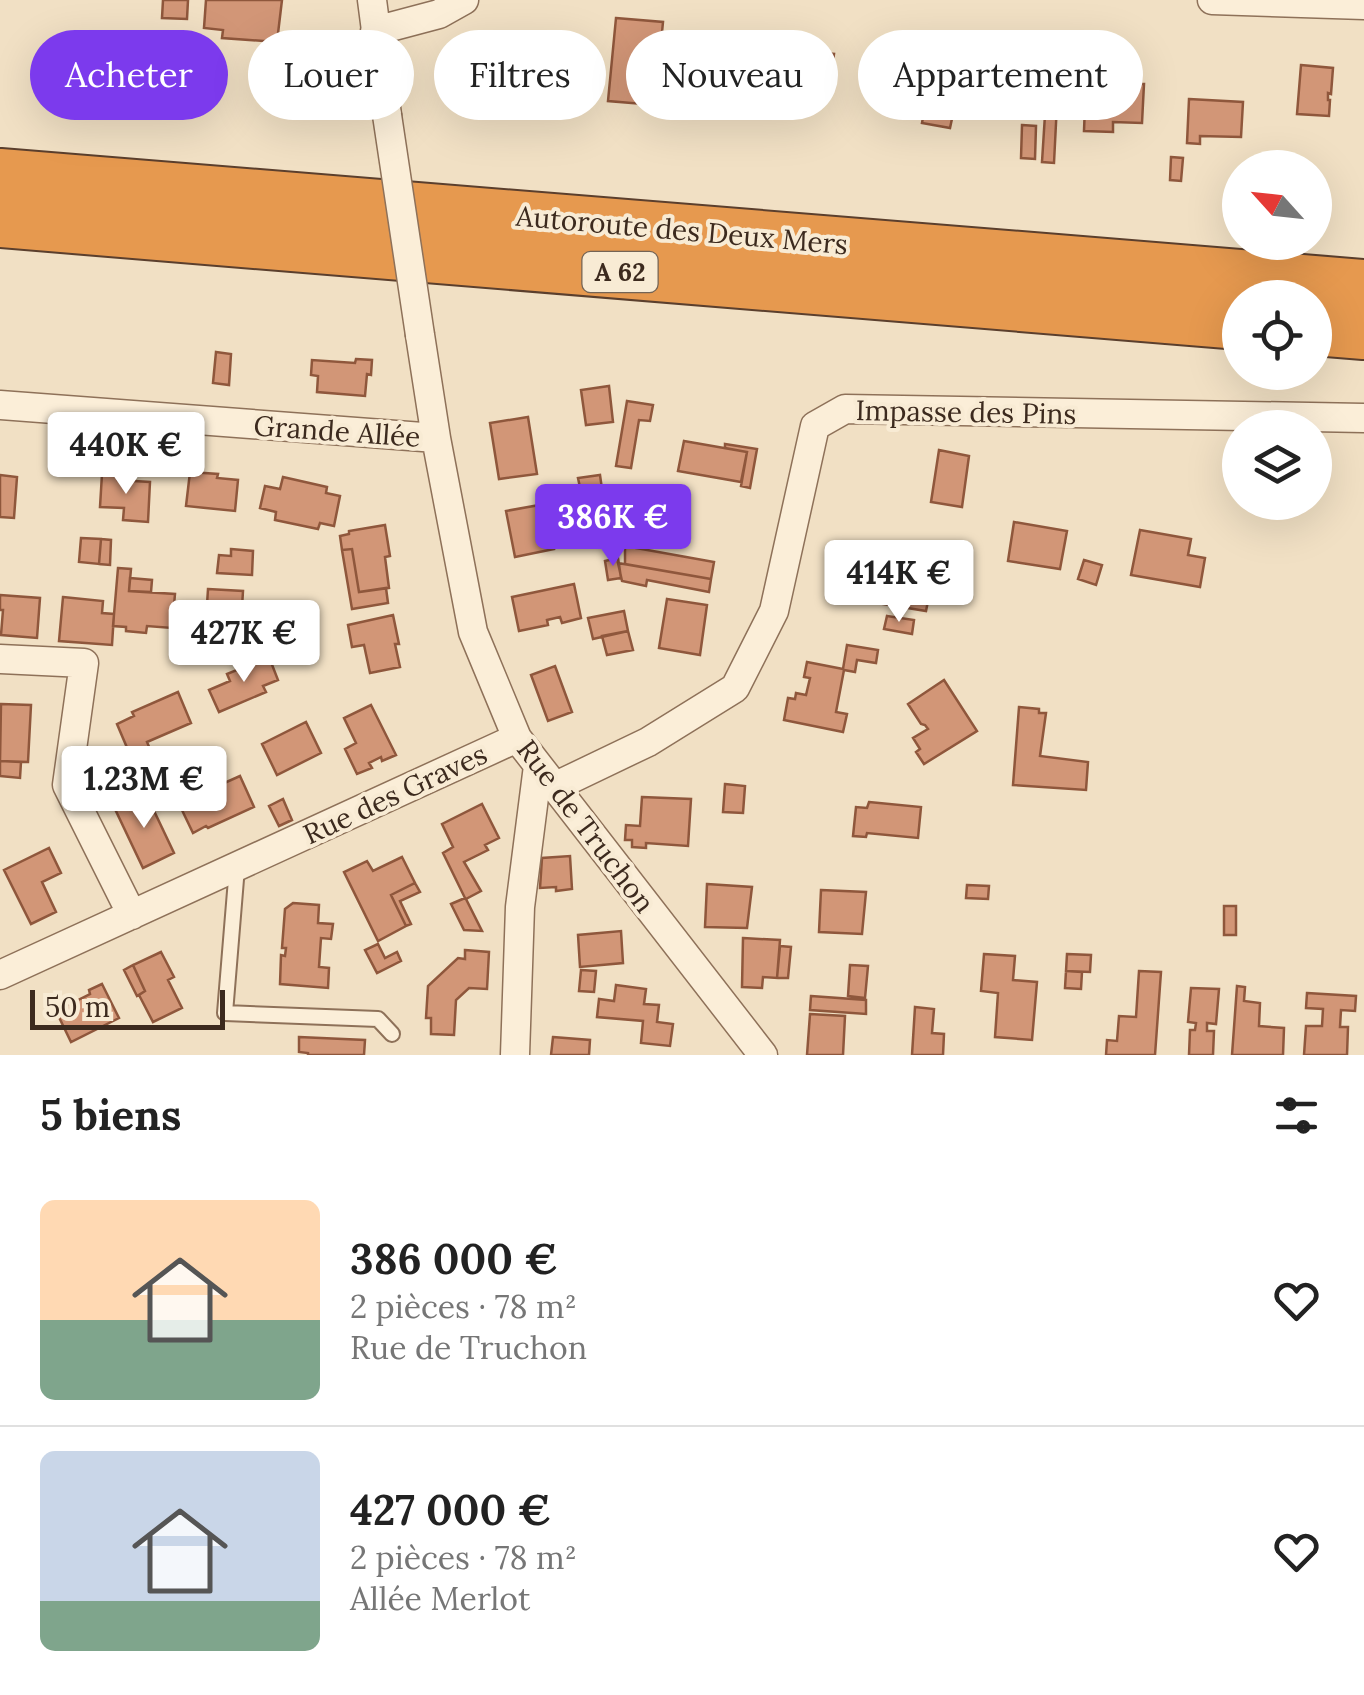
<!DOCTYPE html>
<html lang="fr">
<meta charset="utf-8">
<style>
body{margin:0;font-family:Lora,serif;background:#f2f2f2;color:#222;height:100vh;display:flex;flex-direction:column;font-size:38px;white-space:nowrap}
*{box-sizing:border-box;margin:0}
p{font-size:32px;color:#767676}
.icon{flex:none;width:55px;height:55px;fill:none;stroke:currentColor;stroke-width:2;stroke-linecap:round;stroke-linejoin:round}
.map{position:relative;height:1055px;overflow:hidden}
.drawer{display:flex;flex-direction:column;background:#fff;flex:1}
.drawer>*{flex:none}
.banner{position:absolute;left:30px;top:30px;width:1305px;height:90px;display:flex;gap:20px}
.needle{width:65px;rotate:297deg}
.buttons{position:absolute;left:1222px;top:150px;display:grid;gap:20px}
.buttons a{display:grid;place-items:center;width:110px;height:110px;border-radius:50%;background:#fff;box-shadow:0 10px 40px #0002;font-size:50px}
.scale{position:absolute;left:30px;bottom:25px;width:195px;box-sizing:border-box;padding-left:10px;border:5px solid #3c2a1e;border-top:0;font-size:28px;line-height:35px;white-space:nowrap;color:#3c2a1e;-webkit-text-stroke:8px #f8ebd4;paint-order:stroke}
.price{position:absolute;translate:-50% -85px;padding:0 22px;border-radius:10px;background:#fff;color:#222;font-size:32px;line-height:65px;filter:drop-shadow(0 2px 5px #0008)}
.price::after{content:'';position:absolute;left:50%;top:60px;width:30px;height:22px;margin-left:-15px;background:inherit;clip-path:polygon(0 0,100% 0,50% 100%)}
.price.selected{background:#7c3aed;color:#fff}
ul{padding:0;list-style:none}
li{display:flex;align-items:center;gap:30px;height:250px;padding:0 40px}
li+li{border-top:2px solid #e0e0e0}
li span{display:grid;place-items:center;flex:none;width:280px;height:200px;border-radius:15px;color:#555}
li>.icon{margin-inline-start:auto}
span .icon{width:120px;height:120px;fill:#fffc;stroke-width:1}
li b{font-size:42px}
h2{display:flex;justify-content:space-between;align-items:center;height:120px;padding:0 40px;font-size:42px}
.chip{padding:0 35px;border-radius:45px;background:#fff;box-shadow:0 10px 40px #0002;font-size:35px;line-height:90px}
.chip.selected{background:#7c3aed;color:#fff}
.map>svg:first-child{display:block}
.building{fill:#d29677;stroke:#8f573c;stroke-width:2.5}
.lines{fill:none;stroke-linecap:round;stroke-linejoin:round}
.lane-casing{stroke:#8e7159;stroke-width:18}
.street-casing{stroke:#8e7159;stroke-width:31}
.highway-casing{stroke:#5b3f2d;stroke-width:56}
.lane{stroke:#fbeed8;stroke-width:14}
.street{stroke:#fbeed8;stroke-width:28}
.highway{stroke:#e6994f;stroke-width:52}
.street-bridge-casing{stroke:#8e7159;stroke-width:31;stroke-linecap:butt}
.street-bridge{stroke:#fbeed8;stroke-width:28}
.labels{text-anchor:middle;stroke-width:8;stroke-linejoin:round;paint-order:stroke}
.shield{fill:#f8ebd4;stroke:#746455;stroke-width:2.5}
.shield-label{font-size:25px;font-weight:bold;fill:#3c2a1e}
.street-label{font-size:28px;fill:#3c2a1e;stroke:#f8ebd4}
</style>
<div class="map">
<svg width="1364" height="1055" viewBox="0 0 1364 1055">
<rect width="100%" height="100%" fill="#f1e0c4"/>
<path class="building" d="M163,0H188L187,19L162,18Z
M206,0H282L277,42L222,38L223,30L204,28Z
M616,18L663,22L655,105L608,101Z
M895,35L937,43L931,77L889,69Z
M763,48L834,54L830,83L791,78V84L746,78L750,53L763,54Z
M1301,65L1333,68L1331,94L1328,93V100H1330L1329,116L1297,114Z
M480,72L518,79L512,118L473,112Z
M1047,83L1058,84L1054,163L1042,162Z
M1114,84H1144L1142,123L1113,122V132L1084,131L1085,105L1113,106Z
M927,95L956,100L950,128L922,123Z
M1189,99L1243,102L1241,137L1200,136V144L1187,143Z
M1022,125L1036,126L1035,159L1021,158Z
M1171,157L1183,158L1181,181L1170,180Z
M216,352L231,354L229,385L213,383Z
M356,359L372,360L371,375L367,374L365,396L317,392L318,376L311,375L312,360L355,363Z
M609,386L613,422L586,425L581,390Z
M627,401L653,405L650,421L639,420L631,468L616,466Z
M528,417L537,474L499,479L490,423Z
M684,441L747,452L741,482L678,471Z
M725,444L757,449L750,488L741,486L747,452L725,448Z
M939,450L969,456L962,507L931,502Z
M190,472L218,474L217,478L238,480L235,511L186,506Z
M102,474L119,476L118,480L150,482L148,522L123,520L124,508L100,507Z
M0,475L17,477L14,518L0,517Z
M600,475L602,489L581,492L578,478Z
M283,477L327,487L326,493L340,496L334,526L320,523L318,529L275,520L276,512L260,508L265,486L280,489Z
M628,493H662L661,542L626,541Z
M609,500L615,534L601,536L594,503Z
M545,504L554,549L515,557L506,511Z
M1014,522L1067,531L1060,569L1008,561Z
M385,525L390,556L385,557L389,588L359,592L352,549L342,550L340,536L349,534V531Z
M1140,530L1191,539L1188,555L1205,558L1200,587L1131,575Z
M81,538L101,539L99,564L79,562Z
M101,539L111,540L110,565L99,564Z
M913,542L951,549L949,559L912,552Z
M625,546L714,562L711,579L625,564Z
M231,549L253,551L252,575L217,573L219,555L231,556Z
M352,549L359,592L386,588L388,603L352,609L342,550Z
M618,558L621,578L608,580L605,561Z
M1084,560L1102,565L1096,585L1078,579Z
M618,563L711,579L709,592L647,580L646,586L622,581Z
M118,568L131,569L129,591L175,594L172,628L147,626L146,633L126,631V627L113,626Z
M882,573L932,581L926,611L877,603Z
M130,578L152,580L151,592L129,591Z
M574,584L581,618L562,623L560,617L547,620L548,625L519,631L512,597Z
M208,589L243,591L240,641L211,656L205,636Z
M0,595L40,598L37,638L1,635L3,610H0Z
M63,597L103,601L102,613L114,614L112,645L59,641Z
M667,599L707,605L700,655L659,648Z
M624,611L628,631L593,639L588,618Z
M393,615L399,644H395L400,667L370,673L364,645L352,647L348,625Z
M887,616L914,620L912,634L884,629Z
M628,631L633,650L607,655L602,636Z
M847,645L878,650L876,663L857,660L855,672L844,670L836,712L847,714L843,732L784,720L788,698L795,699L796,693L806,695L810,678L804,677L807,662L843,669Z
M269,657L278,680L263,686L266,692L219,712L209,690L230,681L227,674Z
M555,666L572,712L548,721L531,675Z
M944,680L977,731L924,764L916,752L920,749L913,738L928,729L925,725L921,724L908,704Z
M178,692L191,723L147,742L150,749L131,757L117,724L134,716L132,712Z
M1,704L31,705L28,762L0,761Z
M371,705L396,755L382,761L381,757L369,763L372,768L357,774L345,749L356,743L344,718Z
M1019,707L1039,709V713H1046L1040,756L1088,762L1086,790L1013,785Z
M306,722L321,753L277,775L262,744Z
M0,761L21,762L20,778L0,776Z
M240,776L254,807L208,828L206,826L193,833L180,806L194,800L193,797Z
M725,784L745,786L743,813L723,812Z
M146,794L174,853L143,868L115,809Z
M642,797L691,799L688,846L646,843V848L632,847V840H625L626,825L640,826Z
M283,799L292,820L279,826L269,806Z
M869,802L921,807L918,838L867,833L866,837L853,836L856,807L867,808Z
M482,804L499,838L485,845L488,850L464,862L481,891L466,899L482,931L464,930L451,904L465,898L443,853L453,847L442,824Z
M49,848L61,873L42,882L56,912L31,924L4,870Z
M570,856L572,889L556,891V887L540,888L542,858Z
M402,857L415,883L391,895L406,926L378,941L344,872L367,861L373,871Z
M415,883L420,892L400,901L411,924L406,926L391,895Z
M707,884L752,887L747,928L705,927Z
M967,885L989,886L988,899L966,898Z
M821,890L866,892L862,934L819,932Z
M293,903L319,905L318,923L333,924L331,939L321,938L319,967L329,968L328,988L280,984L281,955L285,956L286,948H282L285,909Z
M1224,906H1236V935H1224Z
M621,931L623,963L580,967L578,935Z
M743,938L780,940L777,978L763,977L762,988L742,987Z
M378,944L385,958L397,952L401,961L377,973L365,950Z
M780,946L791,947L788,978H777Z
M465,950L489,952L487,989L469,988L456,1000L454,1035L431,1034V1018H426L428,986L458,958L465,959Z
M161,952L174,977L168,980L182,1008L153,1022L139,995L145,991L133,965Z
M984,954L1015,956L1013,980L1037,982L1032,1040L995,1037L998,993L981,991Z
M1067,954L1091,955L1090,972L1066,971Z
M133,965L145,991L137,996L124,970Z
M850,965L868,966L865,998L848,996Z
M581,970L596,971L594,992L579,991Z
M1066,971L1082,972L1081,989L1065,988Z
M1139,971L1161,972L1155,1055H1106L1107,1040L1117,1041L1119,1016L1136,1017Z
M102,984L119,1018L71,1042L56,1011L90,994L89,990Z
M616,985L646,989L644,1004L659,1005L657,1022L673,1024L670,1046L641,1043L643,1021L597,1017L599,999L614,1001Z
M1237,986L1245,987L1244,1001L1260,1003L1259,1026L1284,1028L1283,1055H1232Z
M1191,988L1219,989L1216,1024L1207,1023V1031H1214L1213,1055H1189L1190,1030H1195L1196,1023L1188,1022Z
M1307,993L1356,996L1355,1011L1341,1010L1340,1027H1348L1347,1055H1304L1306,1026H1322L1323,1009L1306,1008Z
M811,996L866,1000V1014L810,1010Z
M915,1007L934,1009L932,1033L944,1034L943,1055H912Z
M810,1014L845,1016L843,1055H807Z
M299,1037L365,1040L364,1055H308V1053L299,1052Z
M553,1037L590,1040L589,1055H551Z"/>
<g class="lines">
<g class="lane-casing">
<path id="lane" d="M237,867L225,1013L378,1019L392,1034"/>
</g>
<g class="street-casing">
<path id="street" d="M372,0L387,115
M1212,0L1364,5
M375,31L439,14L464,0
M420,335L436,438L473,632L517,738L763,1055
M0,405L436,438
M0,659L84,663L67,785L132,915
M554,787L648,742L735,688L774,611L815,426L845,409L1364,418
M0,975L517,738
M515,1055L520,907L538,766"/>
</g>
<g class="highway-casing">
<path id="highway" d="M0,175L1364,286
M0,221L1240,323
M1315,329L1364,333"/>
</g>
<use href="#lane" class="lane"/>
<use href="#street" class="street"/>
<use href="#highway" class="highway"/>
<g class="street-bridge-casing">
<path id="street-bridge" d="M387,115L420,335"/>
</g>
<use href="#street-bridge" class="street-bridge"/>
</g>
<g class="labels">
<rect class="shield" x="582.5" y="252" width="75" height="40" rx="8"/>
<g class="shield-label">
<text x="620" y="281">A 62</text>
</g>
<g class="street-label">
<text transform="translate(682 230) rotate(5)" y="10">Autoroute des Deux Mers</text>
<text transform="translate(966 412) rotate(1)" y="10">Impasse des Pins</text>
<text transform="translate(337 431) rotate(4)" y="10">Grande Allée</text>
<text transform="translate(395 794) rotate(-25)" y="10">Rue des Graves</text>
<text transform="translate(586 826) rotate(53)" y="10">Rue de Truchon</text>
</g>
</g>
</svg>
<div class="buttons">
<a><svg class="needle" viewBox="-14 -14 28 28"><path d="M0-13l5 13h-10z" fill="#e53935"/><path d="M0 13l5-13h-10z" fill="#767676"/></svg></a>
<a><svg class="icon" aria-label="locate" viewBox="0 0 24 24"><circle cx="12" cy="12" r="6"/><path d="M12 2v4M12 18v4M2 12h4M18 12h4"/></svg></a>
<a><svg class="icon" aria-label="layers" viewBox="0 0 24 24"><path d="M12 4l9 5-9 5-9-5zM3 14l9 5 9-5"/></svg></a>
</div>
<div class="scale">50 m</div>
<b class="price" style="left:126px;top:497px">440K €</b>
<b class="price selected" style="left:613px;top:569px">386K €</b>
<b class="price" style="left:899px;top:625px">414K €</b>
<b class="price" style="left:244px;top:685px">427K €</b>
<b class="price" style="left:144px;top:831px">1.23M €</b>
<div class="banner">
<a class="chip selected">Acheter</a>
<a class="chip">Louer</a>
<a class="chip">Filtres</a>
<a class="chip">Nouveau</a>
<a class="chip">Appartement</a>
</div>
</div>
<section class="drawer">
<h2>5 biens<svg class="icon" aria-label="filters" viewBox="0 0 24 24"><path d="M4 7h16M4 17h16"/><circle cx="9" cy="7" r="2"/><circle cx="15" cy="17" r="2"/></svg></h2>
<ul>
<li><span style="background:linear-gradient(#ffd9b3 60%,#7fa58c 0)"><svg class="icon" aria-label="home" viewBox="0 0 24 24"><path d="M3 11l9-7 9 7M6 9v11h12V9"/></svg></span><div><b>386 000 €</b><p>2 pièces · 78 m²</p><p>Rue de Truchon</p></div><svg class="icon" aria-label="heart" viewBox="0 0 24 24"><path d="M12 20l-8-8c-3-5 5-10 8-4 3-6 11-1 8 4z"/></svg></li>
<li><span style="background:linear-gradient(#c9d6e8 75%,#7fa58c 0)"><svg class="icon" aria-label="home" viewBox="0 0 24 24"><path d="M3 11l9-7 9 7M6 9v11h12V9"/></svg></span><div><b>427 000 €</b><p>2 pièces · 78 m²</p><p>Allée Merlot</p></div><svg class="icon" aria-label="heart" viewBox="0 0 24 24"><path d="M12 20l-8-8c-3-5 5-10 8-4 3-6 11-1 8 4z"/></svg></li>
</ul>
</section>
